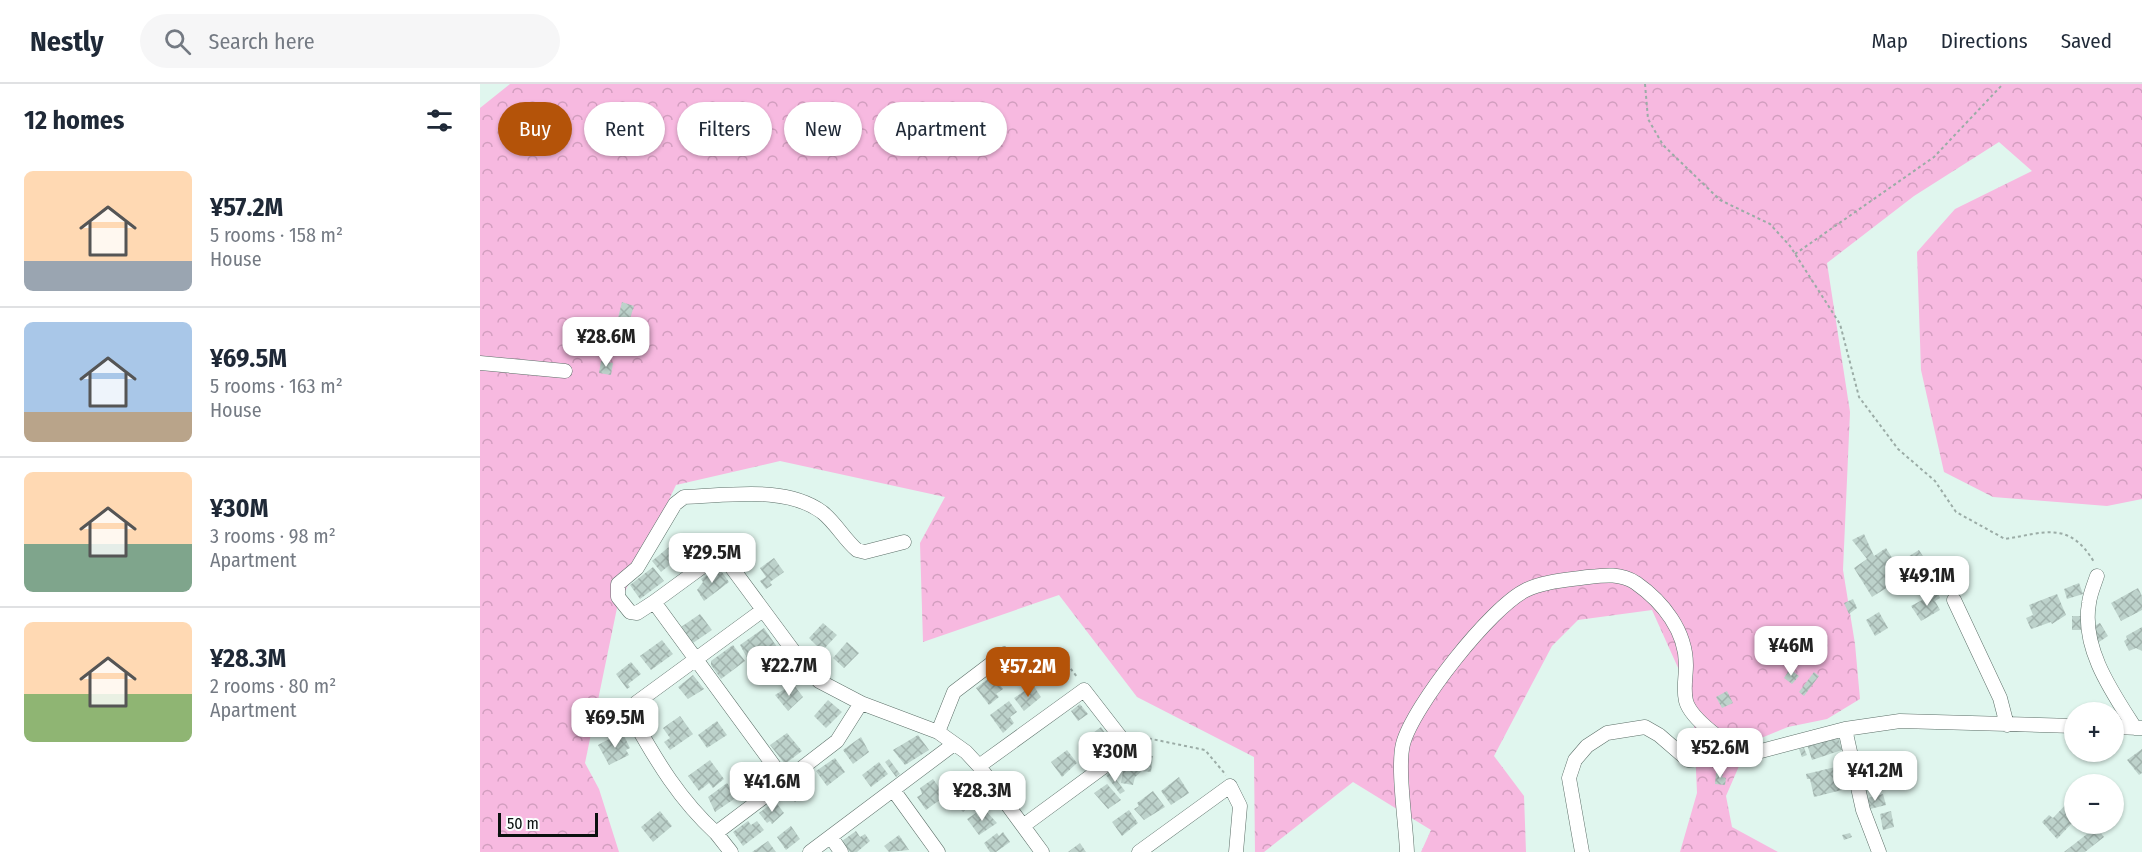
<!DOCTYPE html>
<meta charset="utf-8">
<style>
body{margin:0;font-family:"Fira Sans Condensed",sans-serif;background:#f6f6f7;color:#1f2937;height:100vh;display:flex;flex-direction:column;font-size:22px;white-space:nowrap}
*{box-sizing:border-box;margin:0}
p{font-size:20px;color:#747a83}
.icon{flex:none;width:33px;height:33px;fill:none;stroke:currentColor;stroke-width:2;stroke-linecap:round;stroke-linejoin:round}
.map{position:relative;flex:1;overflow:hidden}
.side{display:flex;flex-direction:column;background:#fff;width:480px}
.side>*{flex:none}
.hud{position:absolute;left:18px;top:18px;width:570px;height:54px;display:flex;gap:12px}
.controls{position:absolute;left:1584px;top:618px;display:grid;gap:12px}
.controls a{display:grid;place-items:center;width:60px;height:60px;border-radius:50%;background:#fff;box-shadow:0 2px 4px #0004;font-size:30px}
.scale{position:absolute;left:18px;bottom:15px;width:100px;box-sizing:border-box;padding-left:6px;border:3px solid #0b1210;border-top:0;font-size:16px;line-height:21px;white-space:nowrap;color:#0b1210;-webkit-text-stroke:4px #fafefd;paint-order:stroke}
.price{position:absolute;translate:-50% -51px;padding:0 14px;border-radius:12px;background:#fff;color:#222;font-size:20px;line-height:39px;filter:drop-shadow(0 2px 3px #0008)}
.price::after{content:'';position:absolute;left:50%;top:36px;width:18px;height:14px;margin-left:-9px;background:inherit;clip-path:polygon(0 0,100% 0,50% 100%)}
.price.active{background:#b45309;color:#fff}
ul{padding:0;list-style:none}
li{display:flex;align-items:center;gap:18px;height:150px;padding:0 24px}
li+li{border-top:2px solid #e0e1e3}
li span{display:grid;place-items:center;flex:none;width:168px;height:120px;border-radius:9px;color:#555}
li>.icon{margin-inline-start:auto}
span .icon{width:72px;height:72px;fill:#fffc;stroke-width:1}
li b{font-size:26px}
h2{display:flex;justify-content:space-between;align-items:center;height:72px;padding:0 24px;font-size:26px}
.pill{padding:0 21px;border-radius:27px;background:#fff;box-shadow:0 2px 4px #0004;font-size:21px;line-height:54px}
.pill.active{background:#b45309;color:#fff}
header{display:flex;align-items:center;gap:36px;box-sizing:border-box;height:84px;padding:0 30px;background:#fff;border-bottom:2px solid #e0e1e3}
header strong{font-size:28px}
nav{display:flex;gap:33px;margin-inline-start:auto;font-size:21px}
.search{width:420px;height:54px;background:#f6f6f7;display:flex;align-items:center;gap:15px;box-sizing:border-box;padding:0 21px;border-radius:33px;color:#747a83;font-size:22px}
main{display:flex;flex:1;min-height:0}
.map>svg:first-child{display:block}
.forest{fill:url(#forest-crowns)}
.building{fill:url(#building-cross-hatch)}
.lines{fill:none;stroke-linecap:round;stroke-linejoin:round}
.minor-casing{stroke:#5c6f68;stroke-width:15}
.path{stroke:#9baca6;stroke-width:2;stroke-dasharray:3 3;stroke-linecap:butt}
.minor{stroke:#fff;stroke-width:14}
</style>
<header>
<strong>Nestly</strong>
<div class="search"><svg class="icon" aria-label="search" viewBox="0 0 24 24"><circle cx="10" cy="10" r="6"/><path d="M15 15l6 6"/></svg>Search here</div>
<nav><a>Map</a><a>Directions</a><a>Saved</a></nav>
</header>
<main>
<section class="side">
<h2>12 homes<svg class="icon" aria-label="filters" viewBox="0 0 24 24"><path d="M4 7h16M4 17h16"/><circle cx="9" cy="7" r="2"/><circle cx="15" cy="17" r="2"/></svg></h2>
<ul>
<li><span style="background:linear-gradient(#ffd9b3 75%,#9aa5b1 0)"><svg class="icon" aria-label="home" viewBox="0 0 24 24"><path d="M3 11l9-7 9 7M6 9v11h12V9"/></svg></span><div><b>¥57.2M</b><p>5 rooms · 158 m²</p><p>House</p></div></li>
<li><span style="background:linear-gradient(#a9c7e8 75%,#b9a48a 0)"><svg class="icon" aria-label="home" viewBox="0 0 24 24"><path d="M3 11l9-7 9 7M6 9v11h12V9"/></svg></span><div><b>¥69.5M</b><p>5 rooms · 163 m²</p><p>House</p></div></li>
<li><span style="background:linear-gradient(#ffd9b3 60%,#7fa58c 0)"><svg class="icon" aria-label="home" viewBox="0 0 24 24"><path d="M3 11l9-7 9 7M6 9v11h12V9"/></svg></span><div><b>¥30M</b><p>3 rooms · 98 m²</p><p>Apartment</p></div></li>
<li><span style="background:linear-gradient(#ffd9b3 60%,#8fb573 0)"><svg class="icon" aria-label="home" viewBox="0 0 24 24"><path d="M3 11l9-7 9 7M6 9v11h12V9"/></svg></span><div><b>¥28.3M</b><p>2 rooms · 80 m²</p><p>Apartment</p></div></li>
</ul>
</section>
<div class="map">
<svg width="1662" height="768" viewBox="0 0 1662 768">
<defs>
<pattern id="forest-crowns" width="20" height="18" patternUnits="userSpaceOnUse" patternTransform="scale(1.5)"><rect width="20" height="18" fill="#f7b9e0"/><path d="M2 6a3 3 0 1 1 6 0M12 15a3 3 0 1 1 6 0" fill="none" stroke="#d29ebf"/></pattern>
<pattern id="building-cross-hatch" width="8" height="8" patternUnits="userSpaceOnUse" patternTransform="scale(1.5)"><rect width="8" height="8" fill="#bdd2cb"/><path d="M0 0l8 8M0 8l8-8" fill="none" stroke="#a1b3ad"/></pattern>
</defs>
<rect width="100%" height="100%" fill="#e0f6ee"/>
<path class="forest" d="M30,0H1662V415L1627,422L1513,413L1464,388L1441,286L1437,168L1475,125L1552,87L1519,58L1434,112L1347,179L1370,328L1363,486L1375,560L1380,615L1347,635L1308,643L1269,659L1246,712L1252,743L1298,768H1200L1217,709L1213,617L1172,526L1098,536L1072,562L1014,672L1044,712L1046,768H941L951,746L873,698L784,768H775L774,673L657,613L579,511L443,558L440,459L465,413L300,377L196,401L137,524L105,679L119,705L139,768H0V24Z"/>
<path class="building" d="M142,218L154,222L149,238L138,234Z
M121,277L133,279L131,291L119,289Z
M1384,450L1394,472L1406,464L1424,493L1392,513L1374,484L1387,475L1372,456Z
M190,462L199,473L181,488L172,477Z
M1439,466L1458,496L1451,501L1446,494L1433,502L1418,479Z
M294,474L304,488L290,498L292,501L286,505L280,497L286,493L280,484Z
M173,483L184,497L160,515L150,501Z
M239,484L249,498L224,517L217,506L223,498L221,495Z
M1464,490L1472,504L1464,508L1459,497V492Z
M1599,499L1603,510L1587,515L1584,505Z
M1658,504L1662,512V526L1641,537L1631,519Z
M1457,508L1460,514L1455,517L1460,526L1441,537L1431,522Z
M1577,510L1586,531L1572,540L1571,538L1551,545L1546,534L1553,531L1549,521Z
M1373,515L1377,524L1369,530L1364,519Z
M1399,528L1408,544L1395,552L1386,536Z
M220,530L232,546L213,559L201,543Z
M1592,532H1601V546H1592Z
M343,539L357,551L342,567L329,554Z
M1620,539L1628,552L1616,560L1614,542Z
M1662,543V567L1656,564L1649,567L1644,557L1647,555L1646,552Z
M284,544L297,563L271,581L260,561Z
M182,556L193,570L171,586L160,572Z
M367,558L379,569L364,584L353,574Z
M253,561L265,577L241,595L231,581V577Z
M295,571L305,585L289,597L279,583Z
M553,571L563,585L550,595L539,581Z
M151,578L161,590L148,600L150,603L147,605L136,590Z
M1310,585L1319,592L1312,600L1304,594Z
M1334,588L1339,592L1324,612L1319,608Z
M213,591L224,605L208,615L198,603Z
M513,591L523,605L516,610L519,613L509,621L496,604Z
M313,600L323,613L308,627L295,611Z
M553,601L561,613L544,627L534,614Z
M1247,607L1253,619L1242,624L1236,613Z
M348,616L362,628L346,644L334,632Z
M529,617L537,628L530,633L534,639L523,649L510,631Z
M600,620L608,630L598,637L591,627Z
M200,632L213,650L190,666L184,658L190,654L183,644Z
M237,637L247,651L227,664L218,651Z
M621,643L629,655L611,668L602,657Z
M142,648L150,664L146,666L149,671L129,681L118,661Z
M307,649L322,667L305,680L290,661Z
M438,651L449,666L425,681L413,666Z
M1358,652L1362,666L1332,676L1327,660Z
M381,653L389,668L373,680L363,666Z
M1324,664L1327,671L1322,673L1319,665Z
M1662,665V689L1659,691L1647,676Z
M587,666L597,679L582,693L571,678Z
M659,670L673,672L671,688L662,687L655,693L653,701L641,699L644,681L654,673L658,674Z
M355,674L365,688L347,702L336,687Z
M409,675L420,690L416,693L405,678Z
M230,676L244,695L233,704L229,699L219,707L208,692Z
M399,678L408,690L391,703L382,691Z
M1368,680L1370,690L1360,693L1358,689L1362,706L1334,713L1330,695H1327L1326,690Z
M270,681L281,696L261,710L251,696Z
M630,688L645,707L640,710L626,691Z
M1236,689L1243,690L1242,693L1246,694L1245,701L1235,700Z
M699,693L709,709L691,721L681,707Z
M453,695L465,712L446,726L437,713L442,710L440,704Z
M322,697L327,708L315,718L307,708Z
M247,699L257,713L235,728L228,713Z
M627,700L641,716L628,725L614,709Z
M485,702L497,715L483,728L471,715Z
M673,707L685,723L664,736L654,725L659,722L657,719Z
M1403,710L1406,721L1386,726L1383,715Z
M1591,715L1594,718V737L1577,755L1562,738L1569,731L1573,734Z
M295,717L304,729L292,740L290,737L287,739L279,729Z
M649,726L658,739L642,752L632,738Z
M180,727L192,742L173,758L161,743Z
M506,727L517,739L499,751L487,735L496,729L498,733Z
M1411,727L1414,743L1403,746L1400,730Z
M268,737L271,741L277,737L284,746L263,762L253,748Z
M311,742L320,755L306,766L297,753Z
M1616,743L1624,753L1605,768H1584Z
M376,747L380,753L385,750L390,757L377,768H370L362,757Z
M523,748L530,758L516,768H510L504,759L517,749L519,752Z
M1370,749L1372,753L1364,756L1362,751Z
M419,751L429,766L409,768L404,762Z
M288,757L296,768H272Z
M600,759L606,768H588Z"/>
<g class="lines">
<g class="minor-casing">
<path id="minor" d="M0,279L85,287
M1617,492C1614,501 1610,510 1609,519C1601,564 1632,608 1655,644
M1474,516L1520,614L1527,641
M174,518L157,529L150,528L138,513V500L157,484L195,420L204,413C247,412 305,401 342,428C356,439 364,455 377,466L385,468L424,458
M283,526L156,619L153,635C177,678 200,716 236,749L305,697L174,518L241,469L323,580L339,597L381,619L458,648
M524,570L474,608L458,648L486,668L499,682L562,768
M1634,643L1661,644
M1365,645L1383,726L1399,768
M499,682L604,606L649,664L543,742
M305,697L357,657L381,619
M414,707L458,768
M236,749L251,768
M351,753L361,768
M330,768L474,660
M659,768L750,702L760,722L756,768
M927,768C926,740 917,684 923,660C933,622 1011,523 1046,506C1064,497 1088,496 1108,493C1125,491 1141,489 1156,499C1183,518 1206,547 1206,581C1206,593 1203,605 1206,617C1211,636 1249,662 1266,671L1365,645L1420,637L1594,642
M1102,768L1089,694L1095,676L1107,662L1127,649L1165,643L1179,651L1208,676L1266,671"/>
</g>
<path class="path" d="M1165,0L1168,35L1183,61L1240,116L1290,140L1310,162L1360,240L1379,313L1418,365L1455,397L1476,428L1525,455C1564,449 1589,436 1614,478
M1315,170L1454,73L1523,0
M537,568C569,564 578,567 597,593
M657,652L725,666L746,691"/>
<use href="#minor" class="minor"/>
</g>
</svg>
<div class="controls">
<a>+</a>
<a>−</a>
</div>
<div class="scale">50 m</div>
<b class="price" style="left:126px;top:284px">¥28.6M</b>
<b class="price" style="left:232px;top:500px">¥29.5M</b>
<b class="price" style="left:1447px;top:523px">¥49.1M</b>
<b class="price" style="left:1311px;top:593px">¥46M</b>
<b class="price" style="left:309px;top:613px">¥22.7M</b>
<b class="price active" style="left:548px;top:614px">¥57.2M</b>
<b class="price" style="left:135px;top:665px">¥69.5M</b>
<b class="price" style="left:1240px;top:695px">¥52.6M</b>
<b class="price" style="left:635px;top:699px">¥30M</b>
<b class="price" style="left:1395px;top:718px">¥41.2M</b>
<b class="price" style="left:292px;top:729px">¥41.6M</b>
<b class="price" style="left:502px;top:738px">¥28.3M</b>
<div class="hud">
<a class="pill active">Buy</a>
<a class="pill">Rent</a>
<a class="pill">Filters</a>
<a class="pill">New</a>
<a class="pill">Apartment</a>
</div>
</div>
</main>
